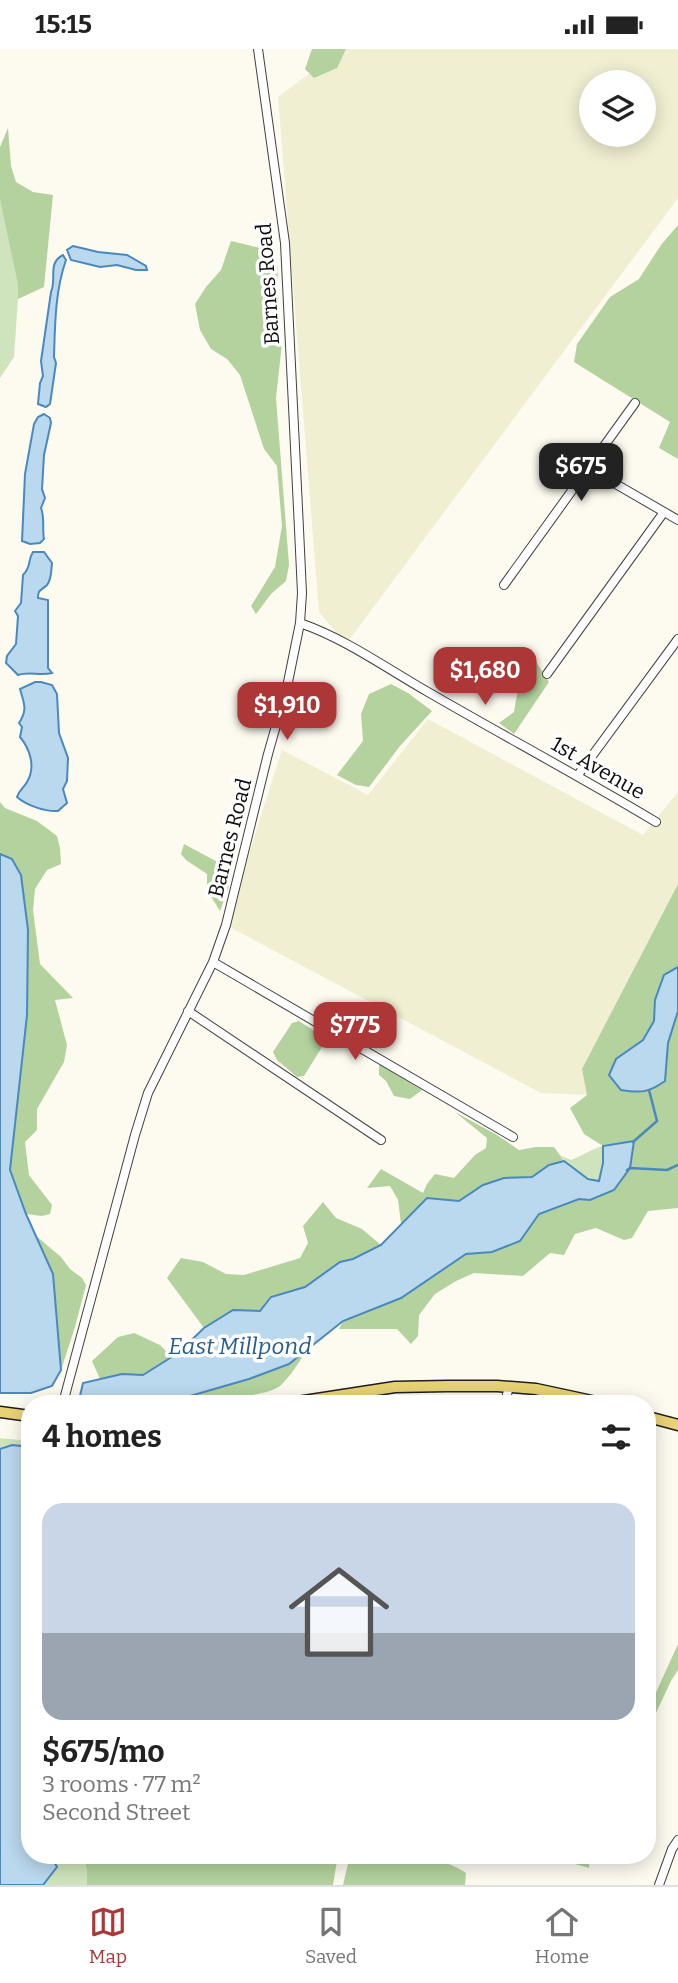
<!DOCTYPE html>
<meta charset="utf-8">
<style>
body{margin:0;font-family:Bitter,serif;background:#f6f6f6;color:#222;height:100vh;display:flex;flex-direction:column;font-size:26px;white-space:nowrap}
*{box-sizing:border-box;margin:0}
p{font-size:23px;color:#767676}
.icon{flex:none;width:38px;height:38px;fill:none;stroke:currentColor;stroke-width:2;stroke-linecap:round;stroke-linejoin:round}
.map{position:relative;flex:1;overflow:hidden}
.sheet{position:absolute;left:21px;top:1346px;width:635px;height:469px;display:flex;flex-direction:column;background:#fff;border-radius:28px;box-shadow:0 4px 18px #0003}
.sheet>*{flex:none}
.controls{position:absolute;left:579px;top:21px;display:grid;gap:14px}
.controls a{display:grid;place-items:center;width:77px;height:77px;border-radius:50%;background:#fff;box-shadow:0 4px 18px #0003;font-size:35px}
.price{position:absolute;translate:-50% -60px;padding:0 16px;border-radius:14px;background:#ac3736;color:#fff;font-size:23px;line-height:46px;filter:drop-shadow(0 2px 4px #0008)}
.price::after{content:'';position:absolute;left:50%;top:42px;width:21px;height:16px;margin-left:-10px;background:inherit;clip-path:polygon(0 0,100% 0,50% 100%)}
.price.on{background:#222;color:#fff}
ul{padding:0;list-style:none}
li{display:grid;align-content:center;gap:14px;height:371px;padding:0 21px}
li+li{border-top:2px solid #e0e0e0}
li span{display:grid;place-items:center;height:217px;border-radius:21px;color:#555}
li>.icon{margin-inline-start:auto}
span .icon{width:126px;height:126px;fill:#fffc;stroke-width:1}
li b{font-size:30px}
h2{display:flex;justify-content:space-between;align-items:center;height:84px;padding:0 21px;font-size:30px}
.status{display:flex;justify-content:space-between;align-items:center;height:49px;padding:0 35px;background:#fff;direction:ltr}
.status svg{height:19px;fill:currentColor}
.tab-bar{display:flex;justify-content:space-around;align-items:center;height:98px;border-top:2px solid #e0e0e0;background:#fff;font-size:19px;color:#767676}
.tab-bar a{display:grid;justify-items:center;gap:4px}
.tab-bar .on{color:#ac3736}
.map>svg:first-child{display:block}
.farmland{fill:#f0efd2;fill-rule:evenodd}
.green{fill:#cfe4bd}
.forest{fill:#b3d29e}
.water{fill:#bad8ee;stroke:#4a89bd;stroke-width:2}
.lines{fill:none;stroke-linecap:round;stroke-linejoin:round}
.stream{stroke:#4a89bd;stroke-width:2.5}
.minor-casing{stroke:#404040;stroke-width:10}
.major-casing{stroke:#1e1e1e;stroke-width:13}
.minor{stroke:#fff;stroke-width:8}
.major{stroke:#e8d275;stroke-width:10}
.labels{text-anchor:middle;stroke-width:7;stroke-linejoin:round;paint-order:stroke}
.street-label{font-size:21px;fill:#0d0d0d;stroke:#fff}
.water-label{font-size:23px;font-style:italic;fill:#265c90;stroke:#fff}
</style>
<div class="status"><b>15:15</b><svg viewBox="0 0 49 12"><path d="M0 12V9h3v3zM5 12V6h3v6zM10 12V3h3v9zM15 12V0h3v12zM26 1h20v11H26zM47 4h2v5h-2z"/></svg></div>
<div class="map">
<svg width="678" height="1836" viewBox="0 0 678 1836">
<rect width="100%" height="100%" fill="#fdfbf0"/>
<path class="farmland" d="M342,0H678V149L346,595L319,563L278,48ZM592,33H644V86H592Z
M428,670L643,786L678,743V835L582,1020L588,1046L541,1044L226,876L282,701L368,746Z"/>
<path class="green" d="M0,151L19,235L14,308L0,329Z
M603,1097V1114L599,1132C584,1129 569,1118 560,1106L571,1111C582,1107 591,1100 603,1097Z
M0,1389L30,1392V1398L0,1400Z
M50,1806H83L87,1822V1836H43L57,1818Z"/>
<path class="forest" d="M312,0H346L337,19L314,29L305,20Z
M8,79L11,117L16,133L33,143L53,146L44,238L18,250V235L0,151V98Z
M678,176V410L659,399L670,373L574,313L577,295L610,248L639,230L661,196Z
M231,192L260,199L278,218L276,266L282,294L276,349L289,516L286,532L271,545L256,565L251,557L275,518L282,477L277,417L264,400L240,326L227,310L211,300L200,281L195,255L206,238L221,221Z
M536,613L549,633L514,685L499,674L514,663L520,628L526,618Z
M391,635L408,644L432,662L400,697L369,738L356,736L337,726L363,692L361,665L369,645Z
M0,753L5,759L37,772L57,787L60,799L61,815L47,821L35,840L33,861L40,915L73,949L55,951L67,996L64,1013L37,1060V1081L25,1093L29,1126L52,1156L50,1165L42,1167L26,1165L10,1121L27,966L28,881L21,826L12,810L0,805Z
M184,795L225,817L229,837L220,862L207,841V825L186,811L181,805Z
M678,835V918L664,926L655,951L654,972L643,991L634,999L665,1032L668,994L678,962V1159L648,1162L632,1189L624,1191L596,1179L575,1185L564,1206L550,1204L523,1227L474,1224L456,1232L435,1245L419,1266L418,1287L411,1295L397,1280H339L343,1272L401,1249L466,1205L492,1203L520,1192L539,1165L579,1150L591,1151L614,1141L630,1119L634,1093L603,1097L584,1085L570,1059L587,1046L582,1020Z
M299,972L327,990L304,1027L297,1028L277,1011L273,1003L292,974Z
M379,1015L422,1041L410,1050L394,1047L386,1032L379,1026Z
M455,1063L497,1086L519,1101L536,1098H554L564,1112L549,1116L532,1128L504,1129L483,1136L459,1152L427,1149L401,1175L398,1151L390,1137L367,1139L381,1120L423,1144L427,1135L435,1125L454,1129L475,1106L486,1099L487,1089Z
M323,1153L336,1169L362,1180L381,1196L353,1210L340,1213L305,1238L271,1248L260,1262L233,1261L204,1279L167,1229L181,1209L203,1213L226,1225L244,1226L300,1209L308,1194L303,1177Z
M35,1186L61,1208L70,1220L82,1229L86,1236L75,1278L61,1321L53,1225Z
M134,1284L160,1296L172,1308L142,1326L122,1325L100,1330L92,1312L118,1288Z
M307,1301C299,1313 291,1327 280,1337C267,1348 205,1352 186,1350L192,1346L249,1330L289,1315Z
M678,1595V1621L671,1632L648,1681V1661Z
M83,1806H338L333,1836H87V1822Z
M350,1806C389,1806 431,1801 466,1824L465,1836H343Z
M555,1806H590L589,1819L568,1813Z"/>
<path class="water" d="M73,197L98,203L127,206L146,217L147,221H136L117,216L100,218L71,211L67,201Z
M63,206L66,211C55,242 55,276 54,308L56,314L50,355L46,358L38,355L40,334L43,327L41,312L51,243C57,230 47,214 63,206Z
M44,365L50,369L51,374L44,406L42,440L45,449L41,459C45,469 42,479 44,490L40,494L30,495L22,492L25,425L34,375L38,368Z
M33,503H44L52,514C51,521 52,530 47,536C41,542 38,540 38,549L48,551V619L52,624C40,627 29,622 18,626L6,614L7,607L16,595L18,567L15,562L21,554L23,526C32,517 27,512 33,503Z
M35,633H41L52,636L57,645L59,684L68,709L67,732L63,740L67,754L58,762C45,763 26,756 17,748C19,741 24,739 27,733C36,718 30,700 20,688L22,678L19,674C28,660 24,655 20,640Z
M0,805L12,810L21,826L28,881L27,966L10,1121L26,1165L53,1225L61,1321L52,1337L31,1344H0Z
M678,918V962L668,994L665,1032C648,1044 641,1044 621,1041L609,1026L616,1010L643,991L654,972L655,951L664,926Z
M634,1092L630,1119L614,1141L590,1151L579,1150L539,1165L520,1192L492,1203L466,1205L401,1249L343,1272L289,1315L249,1330L190,1347L120,1352L79,1351L83,1334L122,1325L143,1326L178,1304L204,1279L233,1261L260,1262L271,1248L305,1238L340,1213L353,1210L381,1196L427,1149L459,1152L483,1136L504,1129L532,1128L549,1116L564,1112L588,1130L599,1132L603,1114V1097Z
M12,1396L30,1398V1545L24,1553L30,1623V1806H50L57,1818L43,1836H0V1400Z"/>
<g class="lines">
<path class="stream" d="M633,1093L657,1072L649,1041
M627,1121L630,1119L667,1121L678,1116
M25,1398L27,1382"/>
<g class="minor-casing">
<path id="minor" d="M588,419L678,471
M504,536L635,354
M300,574C346,590 386,619 428,643C504,687 581,728 656,773
M547,625L664,463
M578,726L678,590
M213,913L513,1088
M188,962L381,1091
M63,1354L135,1086L148,1044L213,913L226,876L268,705L287,638L300,574L302,544L299,480L285,194L258,0
M505,1354L509,1337
M659,1836L672,1800L678,1791"/>
</g>
<g class="major-casing">
<path id="major" d="M291,1354L395,1338L448,1337H497L536,1340L601,1354
M0,1363L30,1367
M648,1368L678,1376"/>
</g>
<use href="#minor" class="minor"/>
<use href="#major" class="major"/>
</g>
<g class="labels">
<g class="street-label">
<text transform="translate(268 235) rotate(-94)" y="7">Barnes Road</text>
<text transform="translate(598 719) rotate(30)" y="7">1st Avenue</text>
<text transform="translate(230 789) rotate(-76)" y="7">Barnes Road</text>
</g>
<g class="water-label">
<text x="240" y="1305">East Millpond</text>
</g>
</g>
</svg>
<div class="controls">
<a><svg class="icon" aria-label="layers" viewBox="0 0 24 24"><path d="M12 4l9 5-9 5-9-5zM3 14l9 5 9-5"/></svg></a>
</div>
<b class="price on" style="left:581px;top:454px">$675</b>
<b class="price" style="left:485px;top:658px">$1,680</b>
<b class="price" style="left:287px;top:693px">$1,910</b>
<b class="price" style="left:355px;top:1013px">$775</b>
<section class="sheet">
<h2>4 homes<svg class="icon" aria-label="filters" viewBox="0 0 24 24"><path d="M4 7h16M4 17h16"/><circle cx="9" cy="7" r="2"/><circle cx="15" cy="17" r="2"/></svg></h2>
<ul>
<li><span style="background:linear-gradient(#c9d6e8 60%,#9aa5b1 0)"><svg class="icon" aria-label="home" viewBox="0 0 24 24"><path d="M3 11l9-7 9 7M6 9v11h12V9"/></svg></span><div><b>$675/mo</b><p>3 rooms · 77 m²</p><p>Second Street</p></div></li>
</ul>
</section>
</div>
<nav class="tab-bar">
<a class="on"><svg class="icon" aria-label="map" viewBox="0 0 24 24"><path d="M3 6l6-2 6 2 6-2v14l-6 2-6-2-6 2zM9 4v14M15 6v14"/></svg>Map</a>
<a><svg class="icon" aria-label="saved" viewBox="0 0 24 24"><path d="M7 4h10v16l-5-4-5 4z"/></svg>Saved</a>
<a><svg class="icon" aria-label="home" viewBox="0 0 24 24"><path d="M3 11l9-7 9 7M6 9v11h12V9"/></svg>Home</a>
</nav>
